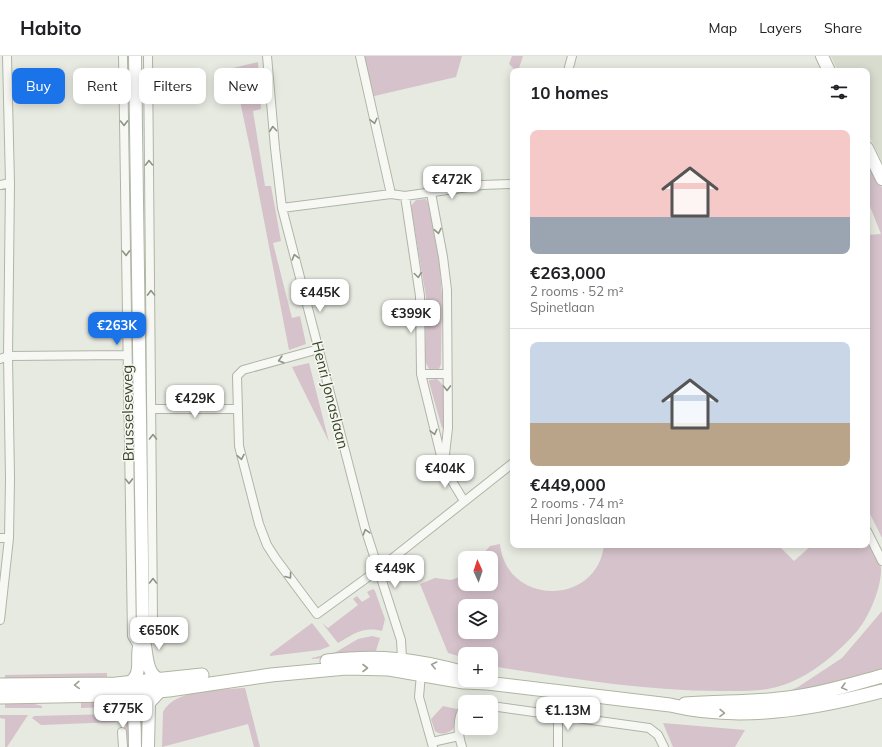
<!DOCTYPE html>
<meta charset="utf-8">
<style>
body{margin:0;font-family:Mulish,sans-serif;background:#f6f6f6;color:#202124;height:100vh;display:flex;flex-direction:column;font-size:15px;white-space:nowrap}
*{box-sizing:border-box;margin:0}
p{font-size:13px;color:#757577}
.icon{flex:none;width:22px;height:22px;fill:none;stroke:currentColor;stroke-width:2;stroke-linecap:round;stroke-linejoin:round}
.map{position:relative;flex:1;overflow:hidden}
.side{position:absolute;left:510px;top:12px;width:360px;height:480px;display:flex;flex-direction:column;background:#fff;border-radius:8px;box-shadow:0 2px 10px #0003}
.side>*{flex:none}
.guide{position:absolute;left:12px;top:12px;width:380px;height:36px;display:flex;gap:8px}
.needle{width:26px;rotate:357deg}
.buttons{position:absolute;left:458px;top:495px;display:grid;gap:8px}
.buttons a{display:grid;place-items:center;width:40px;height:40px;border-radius:8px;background:#fff;box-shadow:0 2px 10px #0003;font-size:20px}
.price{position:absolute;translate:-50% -34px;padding:0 9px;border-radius:8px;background:#fff;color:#222;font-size:13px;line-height:26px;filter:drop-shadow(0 1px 2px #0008)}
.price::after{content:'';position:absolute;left:50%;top:24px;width:12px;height:9px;margin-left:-6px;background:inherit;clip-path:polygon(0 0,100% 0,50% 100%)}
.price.current{background:#1a73e8;color:#fff}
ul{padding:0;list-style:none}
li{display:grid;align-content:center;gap:8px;height:212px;padding:0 20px}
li+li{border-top:1px solid #e0e0e0}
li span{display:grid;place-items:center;height:124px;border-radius:8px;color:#555}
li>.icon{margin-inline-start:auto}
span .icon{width:72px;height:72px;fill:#fffc;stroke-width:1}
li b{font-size:17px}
h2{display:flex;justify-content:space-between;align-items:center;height:48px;padding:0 20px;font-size:17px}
.tag{padding:0 14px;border-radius:8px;background:#fff;box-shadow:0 2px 10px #0003;font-size:14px;line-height:36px}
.tag.current{background:#1a73e8;color:#fff}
header{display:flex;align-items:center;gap:24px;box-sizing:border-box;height:56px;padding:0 20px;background:#fff;border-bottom:1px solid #e0e0e0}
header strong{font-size:19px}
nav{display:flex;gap:22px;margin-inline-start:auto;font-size:14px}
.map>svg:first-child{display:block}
.built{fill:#d7dccf}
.green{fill:#d5c2cb;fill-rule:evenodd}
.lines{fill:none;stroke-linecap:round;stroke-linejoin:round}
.street-casing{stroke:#afb5a6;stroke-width:10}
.secondary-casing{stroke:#afb5a6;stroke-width:14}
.primary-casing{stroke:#aeb6a0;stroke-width:15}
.street{stroke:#f7f8f4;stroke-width:8}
.secondary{stroke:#fff;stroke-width:12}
.primary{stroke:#fff;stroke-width:13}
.oneway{stroke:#8e9484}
.oneway2{stroke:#9ca194}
.labels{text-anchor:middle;stroke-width:3;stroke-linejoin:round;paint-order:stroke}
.street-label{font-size:15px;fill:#384329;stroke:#f5f8f1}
</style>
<header>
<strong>Habito</strong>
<nav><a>Map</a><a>Layers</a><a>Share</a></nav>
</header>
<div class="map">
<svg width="882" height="691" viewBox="0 0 882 691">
<rect width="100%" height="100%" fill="#e7eae1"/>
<path class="built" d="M831,0H882V106L867,75V15H838Z"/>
<path class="green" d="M364,0H462L456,21L370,41Z
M512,0H523L518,15H516L509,8Z
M258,6L261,53L253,55L265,130H271L281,185L273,187L292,262L300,260L306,288L289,294L251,97L233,12Z
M867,98L882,132V482L867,452V179L881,178L867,143Z
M426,143L428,147L439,200L442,241L441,308L439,313L430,315L425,305L426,241L411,150L416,144Z
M309,307L329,386L292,311Z
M437,323L444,330L443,371L442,372L429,326V324Z
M867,484C871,493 878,502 881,511C882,530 870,559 858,574C838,597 810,621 780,630C761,636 740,635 720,635C645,635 571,622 497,611L491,609V598H465V602L448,597L420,528L435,522L451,524L465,519V528H491V502H479L490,490L500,488C506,550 597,551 604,489H778L794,505L812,489H867ZM465,550H491V576H465Z
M373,533L375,535L385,563L382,575C364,570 353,578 338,587L322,567L328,572L358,549L353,543L357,540L362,546L370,541L367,536Z
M882,555V616L865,622L782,638L798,631L842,602Z
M312,567L330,590L320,594L270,600V598Z
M372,580L380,582L375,598L312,603V602L336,596L358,583Z
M107,617V626L5,627V619Z
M245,632L260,691H254L248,668L162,691L163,656C175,632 222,634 245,632Z
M102,643V648L107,649V651L81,652V644Z
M20,644L42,650V652H5V645Z
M443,650L457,653C456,663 458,674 446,677C441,678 439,678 435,675L431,663Z
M112,658L116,666L41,669L32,662L34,660Z
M0,659H28L7,691H5V663L0,662Z
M123,663L130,666L131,688L128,691L126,670Z
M663,667L745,674L735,691H673Z"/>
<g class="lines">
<g class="street-casing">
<path id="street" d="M123,0L132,580L139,592
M267,0L275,92L282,152L365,472L401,584L402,603
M360,0L391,138
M568,15L572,0
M0,129L10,127
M431,137L443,201L447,234L448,372L444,407
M405,140L420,240L421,318L444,412L464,445
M282,152L391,138L405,140L482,129L513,128
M319,293L243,314L237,320L239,390L259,468L267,489L276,503L317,558L379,513L513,407
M0,303L8,300L127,299
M421,318H447
M153,353H237
M867,475L882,505
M0,482H9
M0,564L9,482L10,423L8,300L10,127L7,0
M143,576L153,564L148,0
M421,618L419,641L433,691
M491,650L649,672L658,679L664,691
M122,676L123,691
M432,686L459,680
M462,691C458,678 456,662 465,650
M558,691V659"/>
</g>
<g class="secondary-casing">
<path id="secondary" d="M822,0L829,15
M867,92L882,123
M143,581C148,595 144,620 162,624
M129,627C143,618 136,604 139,591C140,586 143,582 143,576L135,0
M116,639C139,646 134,672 135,691
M148,691L149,647L161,634"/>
</g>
<g class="primary-casing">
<path id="primary" d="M327,605C380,599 414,603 465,617
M0,629L116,628L202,619
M0,641L111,639L169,634L271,619L346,612L389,613L464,626L487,627L670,649C740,666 813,653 882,635
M685,648C722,645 759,647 795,641C825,637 853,628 882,620"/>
</g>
<use href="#street" class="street"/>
<use href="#secondary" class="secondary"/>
<use href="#primary" class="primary"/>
</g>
<defs><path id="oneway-chevron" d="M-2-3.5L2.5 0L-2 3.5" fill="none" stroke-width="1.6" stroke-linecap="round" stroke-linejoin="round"/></defs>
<g class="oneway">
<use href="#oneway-chevron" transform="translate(374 65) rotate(77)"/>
<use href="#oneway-chevron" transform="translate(124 67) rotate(89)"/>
<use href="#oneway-chevron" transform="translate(273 73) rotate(-95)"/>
<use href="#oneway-chevron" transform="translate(149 107) rotate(-91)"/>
<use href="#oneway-chevron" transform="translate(438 175) rotate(79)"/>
<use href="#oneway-chevron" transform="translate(126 197) rotate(89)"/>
<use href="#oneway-chevron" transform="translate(295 201) rotate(-105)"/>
<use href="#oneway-chevron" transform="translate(418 219) rotate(82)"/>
<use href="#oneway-chevron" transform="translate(151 237) rotate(-91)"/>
<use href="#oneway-chevron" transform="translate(281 304) rotate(164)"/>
<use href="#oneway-chevron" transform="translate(447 332) rotate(89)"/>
<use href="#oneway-chevron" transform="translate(434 376) rotate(76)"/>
<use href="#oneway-chevron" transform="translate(153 381) rotate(-90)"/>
<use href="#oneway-chevron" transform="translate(241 401) rotate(79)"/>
<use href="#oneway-chevron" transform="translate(129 425) rotate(89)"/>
<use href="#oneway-chevron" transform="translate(366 476) rotate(-106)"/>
<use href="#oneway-chevron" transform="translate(289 520) rotate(53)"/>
<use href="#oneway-chevron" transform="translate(153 525) rotate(-90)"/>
</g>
<g class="oneway2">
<use href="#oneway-chevron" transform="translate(434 609) rotate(-167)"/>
<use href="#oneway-chevron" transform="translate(365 612)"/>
<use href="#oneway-chevron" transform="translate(77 629) rotate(178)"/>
<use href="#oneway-chevron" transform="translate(844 631) rotate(165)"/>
<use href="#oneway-chevron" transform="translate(722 657) rotate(1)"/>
</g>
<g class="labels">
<g class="street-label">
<text transform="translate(330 339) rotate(76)" y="5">Henri Jonaslaan</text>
<text transform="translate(128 357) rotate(-91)" y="5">Brusselseweg</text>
</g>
</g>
</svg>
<div class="buttons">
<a><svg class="needle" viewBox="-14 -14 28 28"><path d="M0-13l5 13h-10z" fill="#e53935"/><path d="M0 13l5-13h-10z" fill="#757577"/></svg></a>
<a><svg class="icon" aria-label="layers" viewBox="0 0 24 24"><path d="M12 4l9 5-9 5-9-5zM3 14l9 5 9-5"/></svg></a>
<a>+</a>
<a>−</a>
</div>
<b class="price" style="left:452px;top:144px">€472K</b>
<b class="price" style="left:320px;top:257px">€445K</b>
<b class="price" style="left:411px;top:278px">€399K</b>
<b class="price current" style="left:117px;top:290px">€263K</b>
<b class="price" style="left:195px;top:363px">€429K</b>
<b class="price" style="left:445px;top:433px">€404K</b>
<b class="price" style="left:395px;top:533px">€449K</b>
<b class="price" style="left:159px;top:595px">€650K</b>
<b class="price" style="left:123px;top:673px">€775K</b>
<b class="price" style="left:568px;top:675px">€1.13M</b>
<div class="guide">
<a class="tag current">Buy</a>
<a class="tag">Rent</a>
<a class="tag">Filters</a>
<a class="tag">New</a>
</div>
<section class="side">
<h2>10 homes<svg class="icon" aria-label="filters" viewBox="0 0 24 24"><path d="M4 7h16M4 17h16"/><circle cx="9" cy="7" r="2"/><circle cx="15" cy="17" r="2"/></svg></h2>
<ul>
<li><span style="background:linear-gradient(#f6c9c9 70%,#9aa5b1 0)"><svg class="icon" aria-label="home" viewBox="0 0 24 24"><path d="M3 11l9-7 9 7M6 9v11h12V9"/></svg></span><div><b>€263,000</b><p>2 rooms · 52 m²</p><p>Spinetlaan</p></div></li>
<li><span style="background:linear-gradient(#c9d6e8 65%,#b9a48a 0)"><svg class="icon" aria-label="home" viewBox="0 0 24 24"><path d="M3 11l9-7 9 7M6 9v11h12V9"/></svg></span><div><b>€449,000</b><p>2 rooms · 74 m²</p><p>Henri Jonaslaan</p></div></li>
</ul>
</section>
</div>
